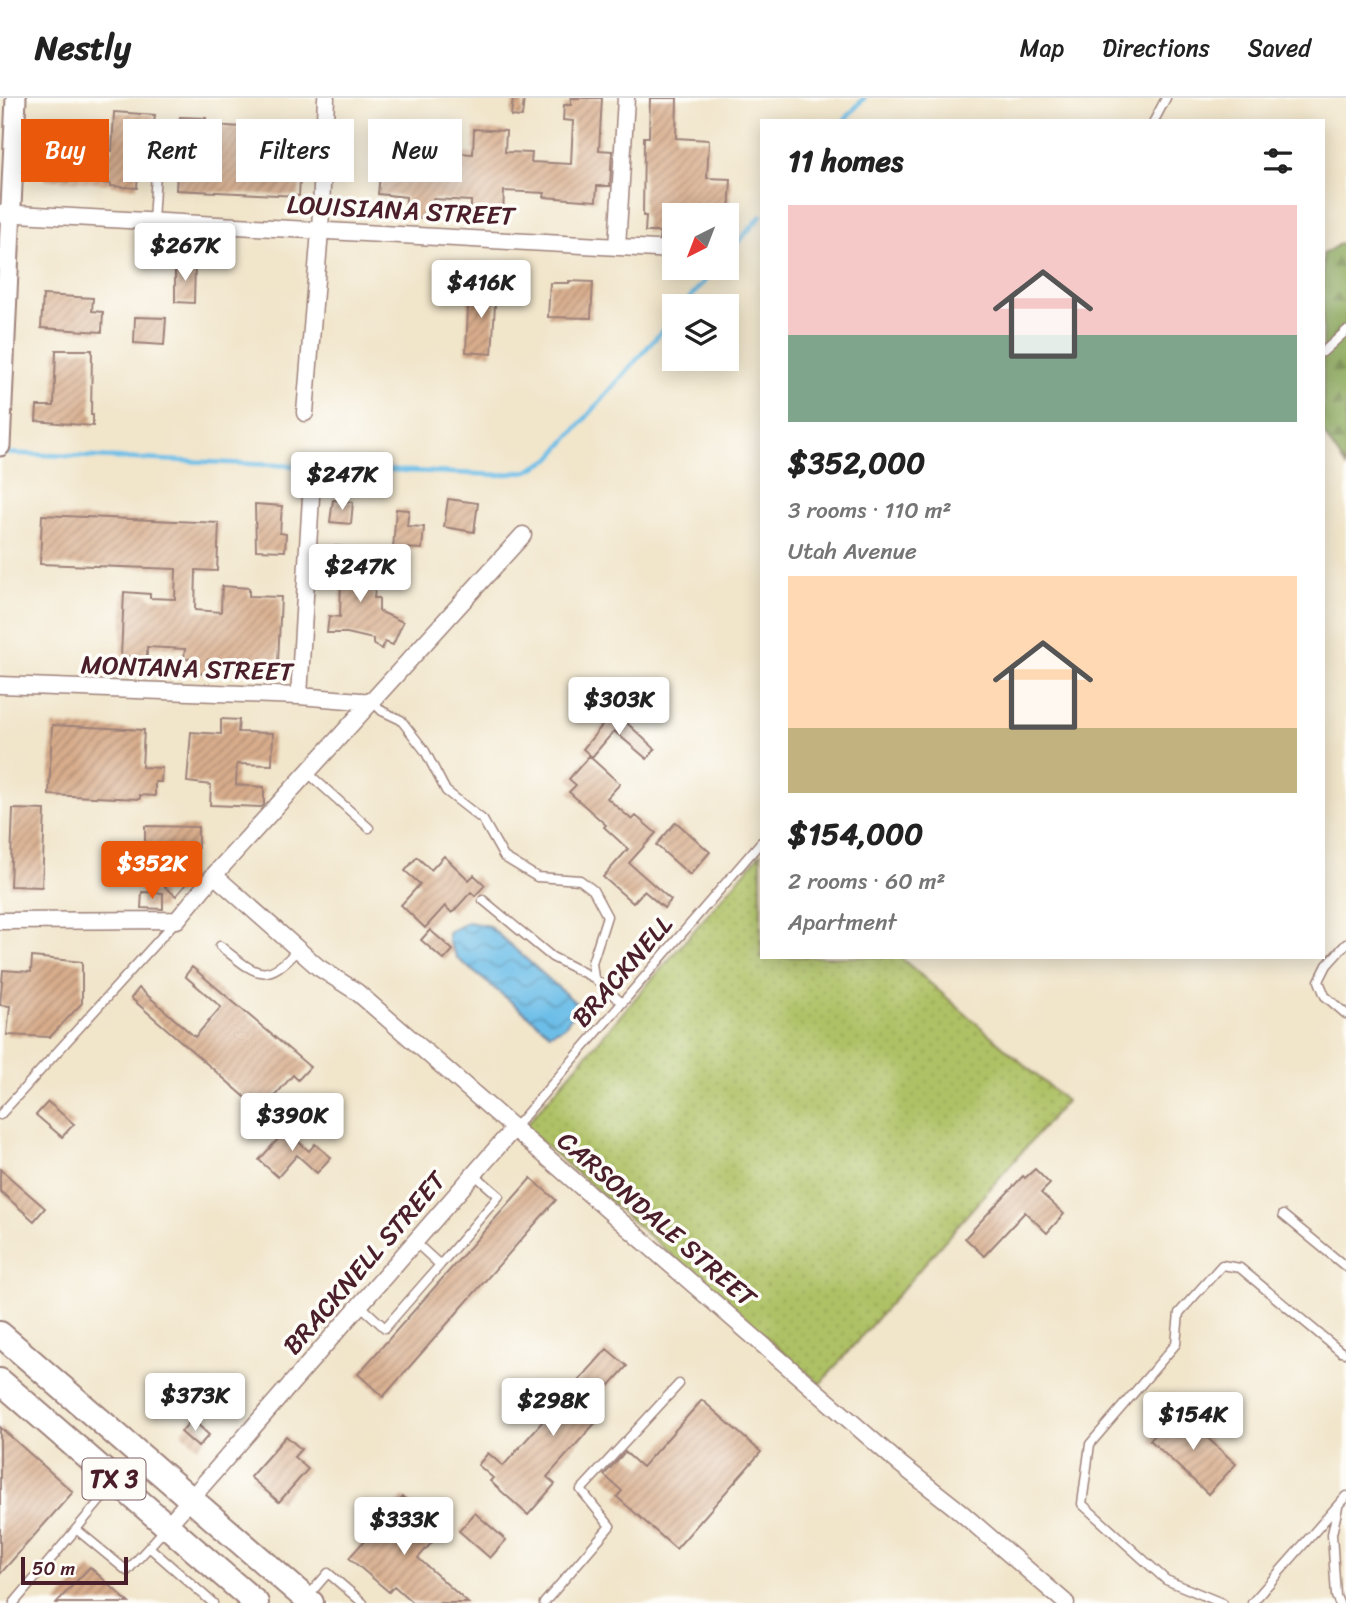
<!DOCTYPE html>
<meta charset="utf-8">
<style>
body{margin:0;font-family:Sriracha,sans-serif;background:#f6f6f6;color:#222;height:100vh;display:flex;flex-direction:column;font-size:26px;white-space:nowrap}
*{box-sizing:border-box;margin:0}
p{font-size:23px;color:#767676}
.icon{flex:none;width:38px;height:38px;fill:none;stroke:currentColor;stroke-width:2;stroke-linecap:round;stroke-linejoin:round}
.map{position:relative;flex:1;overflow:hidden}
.sheet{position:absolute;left:760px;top:21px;width:565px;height:840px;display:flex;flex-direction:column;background:#fff;border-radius:0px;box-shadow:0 4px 18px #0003}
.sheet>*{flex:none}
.hud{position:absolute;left:21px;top:21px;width:634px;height:63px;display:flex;gap:14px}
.needle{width:46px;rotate:222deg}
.buttons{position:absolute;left:662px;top:105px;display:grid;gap:14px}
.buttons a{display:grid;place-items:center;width:77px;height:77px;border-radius:0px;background:#fff;box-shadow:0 4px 18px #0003;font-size:35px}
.scale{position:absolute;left:21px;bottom:18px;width:107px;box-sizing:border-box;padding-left:7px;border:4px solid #4a1f2b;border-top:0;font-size:19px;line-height:24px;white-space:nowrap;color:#4a1f2b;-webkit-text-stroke:5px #fdfcf7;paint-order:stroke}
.price{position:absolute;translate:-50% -60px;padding:0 16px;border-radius:7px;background:#fff;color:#222;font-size:23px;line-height:46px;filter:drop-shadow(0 2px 4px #0008)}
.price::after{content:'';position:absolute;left:50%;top:42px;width:21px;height:16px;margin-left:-10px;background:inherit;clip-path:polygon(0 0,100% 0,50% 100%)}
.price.active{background:#ea580c;color:#fff}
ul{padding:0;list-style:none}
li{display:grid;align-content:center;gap:14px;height:371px;padding:0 28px}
li span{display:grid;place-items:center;height:217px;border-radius:0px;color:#555}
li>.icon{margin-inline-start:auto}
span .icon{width:126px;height:126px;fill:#fffc;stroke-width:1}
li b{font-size:30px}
h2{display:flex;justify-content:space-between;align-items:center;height:84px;padding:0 28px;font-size:30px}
.tag{padding:0 24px;border-radius:0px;background:#fff;box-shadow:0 4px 18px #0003;font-size:24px;line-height:63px}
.tag.active{background:#ea580c;color:#fff}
header{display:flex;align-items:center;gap:42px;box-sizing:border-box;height:98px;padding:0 35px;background:#fff;border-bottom:2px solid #e0e0e0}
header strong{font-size:33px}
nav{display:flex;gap:38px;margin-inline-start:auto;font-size:24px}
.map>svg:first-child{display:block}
.grass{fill:url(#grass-dots);stroke:#7c7048;stroke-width:2}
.forest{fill:url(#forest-firs);stroke:#6a6342;stroke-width:2}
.water{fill:url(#water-waves);stroke:#5b6e8a;stroke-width:2}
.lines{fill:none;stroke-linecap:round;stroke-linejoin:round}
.stream{stroke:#6cbee8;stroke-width:4.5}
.building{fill:url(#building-hatch)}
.service-casing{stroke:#9e827a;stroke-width:11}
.minor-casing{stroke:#9e827a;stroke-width:19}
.tertiary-casing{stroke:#9e827a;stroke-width:23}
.primary-casing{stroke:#9e827a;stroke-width:28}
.service{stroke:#fff;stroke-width:8}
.minor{stroke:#fff;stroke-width:16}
.tertiary{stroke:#fff;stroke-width:19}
.primary{stroke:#fff;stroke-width:24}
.labels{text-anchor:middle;stroke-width:7;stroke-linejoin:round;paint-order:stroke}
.shield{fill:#fdfcf7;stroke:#806168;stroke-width:2}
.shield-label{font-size:24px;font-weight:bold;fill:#4a1f2b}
.street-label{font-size:26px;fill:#4a1f2b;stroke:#fdfcf7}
</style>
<header>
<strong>Nestly</strong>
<nav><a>Map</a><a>Directions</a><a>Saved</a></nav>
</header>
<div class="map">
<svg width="1346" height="1505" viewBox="0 0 1346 1505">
<defs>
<pattern id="grass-dots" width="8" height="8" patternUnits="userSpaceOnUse" patternTransform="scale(1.75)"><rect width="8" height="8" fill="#aec165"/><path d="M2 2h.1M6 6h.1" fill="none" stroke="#97a558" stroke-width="1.8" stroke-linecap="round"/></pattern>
<pattern id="forest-firs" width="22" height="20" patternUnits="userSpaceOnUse" patternTransform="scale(1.75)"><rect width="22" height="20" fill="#8aa75a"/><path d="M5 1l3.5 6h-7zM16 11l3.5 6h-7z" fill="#73874b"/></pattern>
<pattern id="water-waves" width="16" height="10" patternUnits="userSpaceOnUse" patternTransform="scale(1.75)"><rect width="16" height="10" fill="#6cbee8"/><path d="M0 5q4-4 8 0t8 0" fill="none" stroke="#5b9abc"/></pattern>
<pattern id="building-hatch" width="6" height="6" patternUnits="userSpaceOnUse" patternTransform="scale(1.75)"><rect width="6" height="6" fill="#d8ad8c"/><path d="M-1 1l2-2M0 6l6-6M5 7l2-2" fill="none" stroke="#b18c73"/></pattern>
</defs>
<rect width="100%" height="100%" fill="#fdfcf7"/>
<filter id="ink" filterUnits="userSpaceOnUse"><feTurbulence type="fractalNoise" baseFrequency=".0143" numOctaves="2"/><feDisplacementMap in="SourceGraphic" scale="14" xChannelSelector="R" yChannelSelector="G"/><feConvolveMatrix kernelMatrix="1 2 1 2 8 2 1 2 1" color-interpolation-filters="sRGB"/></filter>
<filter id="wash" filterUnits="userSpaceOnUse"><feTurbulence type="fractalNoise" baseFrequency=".00686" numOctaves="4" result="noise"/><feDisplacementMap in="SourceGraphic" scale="28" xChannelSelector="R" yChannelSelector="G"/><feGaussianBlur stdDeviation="1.57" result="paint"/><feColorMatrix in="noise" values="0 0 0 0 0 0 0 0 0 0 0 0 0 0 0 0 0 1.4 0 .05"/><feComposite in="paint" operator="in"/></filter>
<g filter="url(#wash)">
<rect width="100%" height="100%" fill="#f1e5ca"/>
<path class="grass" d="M761,755V859H900L1066,1003L820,1286L524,1029Z"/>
<path class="forest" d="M1346,142V369L1323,335V156Z"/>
<path class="water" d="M468,824L489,828L579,908L564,929L550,935L458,861L448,843V834Z"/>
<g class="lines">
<path class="stream" d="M844,23L864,0
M726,158L761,118
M683,208L716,170
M1,355L500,377L528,373L550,361L674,219"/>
</g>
<g id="blocks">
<path class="building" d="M513,0H524L522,19L511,18Z
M571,0H602L599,52L612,53L610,88H597L596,103L544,99L545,95L504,93L503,117L471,116V103L433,101L432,120L405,119L406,99L378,96L381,67L408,70L409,28L436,29L434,81L458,82L459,55L473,56L474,31L506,33L505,54L532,55L531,64L571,66L573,23L563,22L564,7H571Z
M650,0H677L676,40L709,42L707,80L731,81L729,117H674V141H659L660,134H645L646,118H643L644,39H649Z
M114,14L155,17L154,26L179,27L180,19L206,20V27L244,29V25L303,29L299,98L176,92L179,45L140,43L137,90L111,88V86L45,82L47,23L75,24L73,63L98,65L99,52L112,53Z
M175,165H195L194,205L175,204Z
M569,183L593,184L591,220L548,219L550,185H569Z
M469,188L496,190L492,256L466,254Z
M43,197L93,200L92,213L103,214L102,234L41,230Z
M135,219L166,220L164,247L134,245Z
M56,252H92L91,317H93V328L36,323L37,308H54Z
M448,401L478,405L474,434L444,429Z
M333,402L353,404L351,426L330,424Z
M255,406L282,408L280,435L286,436L285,453L256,452Z
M396,411L409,412L407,428L424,429L422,451L404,450L402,478H391Z
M42,417L219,425L217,473L196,472L195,512L221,514L222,488L249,490V498L281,499L278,565L208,562L207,576L196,575V561H184L185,551L147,549V560L121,558L124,494L150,496V500L175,501L176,471L40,466Z
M332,448L346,449L344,464L356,466V468L376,480L374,500H379V513L403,524L393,547L385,544L382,551L373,546V541L347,535H327L329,518L340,519L341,480L329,479Z
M614,613L655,651L647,661L614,633L592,659L583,651Z
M221,621L239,622L238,634L273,635L272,667L237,666L236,687L264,689V707L261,709L210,707L211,687L187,684L191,634L221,636Z
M52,627L144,632L142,669L162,670L161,684H155V698L140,697V701L49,697Z
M589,658L620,686L607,700L632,722L636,718L656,735L629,765L671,802L664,810L644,793L633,805L603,779L628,751L604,729L606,727L569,694L576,687L569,681Z
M13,711L45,712L42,789L10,788Z
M676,724L710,754L690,777L656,747Z
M145,728L198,729V750L145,749Z
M444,758L469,782L474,777L485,787L475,798L471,794L452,815L445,808L425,830L401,807L420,786L405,773L417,759L431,772Z
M178,767L192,779L176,798L165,789L175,778L171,775Z
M142,794L163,795V811L141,810Z
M430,832L453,852L444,862L421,842Z
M32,859L82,864V905L50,939L7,937L10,908L0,907L3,872L31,874Z
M192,869L310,969L298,982L293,977L272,1001L278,1006L267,1018L131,900L139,890L195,939L221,909L185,878Z
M48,1004L74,1026L62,1039L36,1017Z
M278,1026L309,1053L315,1046L331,1059L317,1075L297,1057L278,1079L259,1062L278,1041L271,1034Z
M0,1071L45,1110L34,1123L0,1093Z
M1035,1071L1050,1086L1041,1095L1064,1116L1047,1135L1025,1114L984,1158L965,1140L1023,1078L1025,1080Z
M531,1080L556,1102L383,1299L358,1276Z
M607,1251L627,1268L586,1314L597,1323L547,1379L555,1386L528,1417L490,1383L493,1380L478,1367L488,1355L503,1368Z
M207,1284L223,1298L214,1307L199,1294Z
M702,1302L761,1354L676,1451L617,1399L622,1393L604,1377L625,1354L642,1369Z
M1177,1312L1236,1366L1208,1396L1150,1342Z
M192,1321L209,1337L198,1349L181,1334Z
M0,1329L73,1394L0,1476Z
M286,1338L301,1351L294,1359L308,1371L279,1404L250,1379Z
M403,1399L442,1433L418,1460L468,1505H413L394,1488L389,1494L349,1460Z
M475,1415L506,1442L490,1460L459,1433Z
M90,1469L129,1505H56Z"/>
</g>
</g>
<g filter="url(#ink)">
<use href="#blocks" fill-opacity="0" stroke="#9e827a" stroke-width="2"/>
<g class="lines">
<g class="service-casing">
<path id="service" d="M1154,23L1166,0
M153,123L157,58
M1323,254L1346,233
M373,604L382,613L401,622L425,653L446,693L483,722L504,759L537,779L580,782L593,792L607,818L592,865L594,880L622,905
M308,675L369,730
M483,802L552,859L594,880
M1346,846L1327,867L1319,883L1325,898L1346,916
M220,848C254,874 264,890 298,851
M0,1017L175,824
M515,1029L761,744
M1283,1117L1346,1169
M440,1167L499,1098L474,1076
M360,1207L385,1230L440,1167L415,1144
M1338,1409L1332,1436L1336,1498L1339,1505
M76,1431L127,1473L149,1449
M165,1431L149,1449L213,1505
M308,1498L328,1475L363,1505
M14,1505L114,1386
M544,1505L610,1428L581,1392L679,1286
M1222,1505L1166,1482L1082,1406L1090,1346L1176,1246L1179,1215L1222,1167L1240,1170L1341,1254L1346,1255
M1252,1505L1346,1398"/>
</g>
<g class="minor-casing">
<path id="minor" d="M0,115L674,152
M617,149L626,0
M305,315L320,133L326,0
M0,587L299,598L373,604
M299,598L311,399
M214,777L318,869L357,894L900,1366L957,1411L1066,1505
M0,823L177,822L214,777L523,437
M167,1428L515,1029"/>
</g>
<g class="tertiary-casing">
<path id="tertiary" d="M0,348L16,0"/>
</g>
<g class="primary-casing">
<path id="primary" d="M0,1236L311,1505
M0,1283L256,1505"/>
</g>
<use href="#service" class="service"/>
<use href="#minor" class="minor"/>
<use href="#tertiary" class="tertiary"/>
<use href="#primary" class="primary"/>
</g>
</g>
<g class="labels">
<rect class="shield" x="82.5" y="1360.5" width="63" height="41" rx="5"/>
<g class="shield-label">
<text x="114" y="1389">TX 3</text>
</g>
<g class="street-label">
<text transform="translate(401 112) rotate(3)" y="9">LOUISIANA STREET</text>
<text transform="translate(187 570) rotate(2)" y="9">MONTANA STREET</text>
<text transform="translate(622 873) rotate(-49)" y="9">BRACKNELL</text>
<text transform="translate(657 1121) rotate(41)" y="9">CARSONDALE STREET</text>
<text transform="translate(364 1165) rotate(-49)" y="9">BRACKNELL STREET</text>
</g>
</g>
</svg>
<div class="buttons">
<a><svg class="needle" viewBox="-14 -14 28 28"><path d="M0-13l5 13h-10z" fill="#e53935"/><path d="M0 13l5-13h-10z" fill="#767676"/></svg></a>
<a><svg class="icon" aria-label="layers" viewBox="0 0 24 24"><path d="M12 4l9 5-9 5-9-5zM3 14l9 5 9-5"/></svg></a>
</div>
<div class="scale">50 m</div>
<b class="price" style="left:185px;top:185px">$267K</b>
<b class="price" style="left:481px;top:222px">$416K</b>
<b class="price" style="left:342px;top:414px">$247K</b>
<b class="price" style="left:360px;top:506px">$247K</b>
<b class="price" style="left:619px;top:639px">$303K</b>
<b class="price active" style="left:152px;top:803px">$352K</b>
<b class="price" style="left:292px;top:1055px">$390K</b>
<b class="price" style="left:195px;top:1335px">$373K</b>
<b class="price" style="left:553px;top:1340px">$298K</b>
<b class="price" style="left:1193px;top:1354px">$154K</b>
<b class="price" style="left:404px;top:1459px">$333K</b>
<div class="hud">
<a class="tag active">Buy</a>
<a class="tag">Rent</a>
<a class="tag">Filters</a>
<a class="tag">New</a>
</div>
<section class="sheet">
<h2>11 homes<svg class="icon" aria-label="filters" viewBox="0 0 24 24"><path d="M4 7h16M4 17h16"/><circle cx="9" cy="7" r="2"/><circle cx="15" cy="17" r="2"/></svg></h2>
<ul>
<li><span style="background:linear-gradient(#f6c9c9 60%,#7fa58c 0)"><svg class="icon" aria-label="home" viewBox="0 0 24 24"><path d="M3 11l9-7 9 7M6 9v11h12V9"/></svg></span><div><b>$352,000</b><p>3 rooms · 110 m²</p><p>Utah Avenue</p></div></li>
<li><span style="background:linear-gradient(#ffd9b3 70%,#c2b280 0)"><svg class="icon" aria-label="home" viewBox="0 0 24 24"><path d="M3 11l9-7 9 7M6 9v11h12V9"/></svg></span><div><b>$154,000</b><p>2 rooms · 60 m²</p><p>Apartment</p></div></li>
</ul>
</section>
</div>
